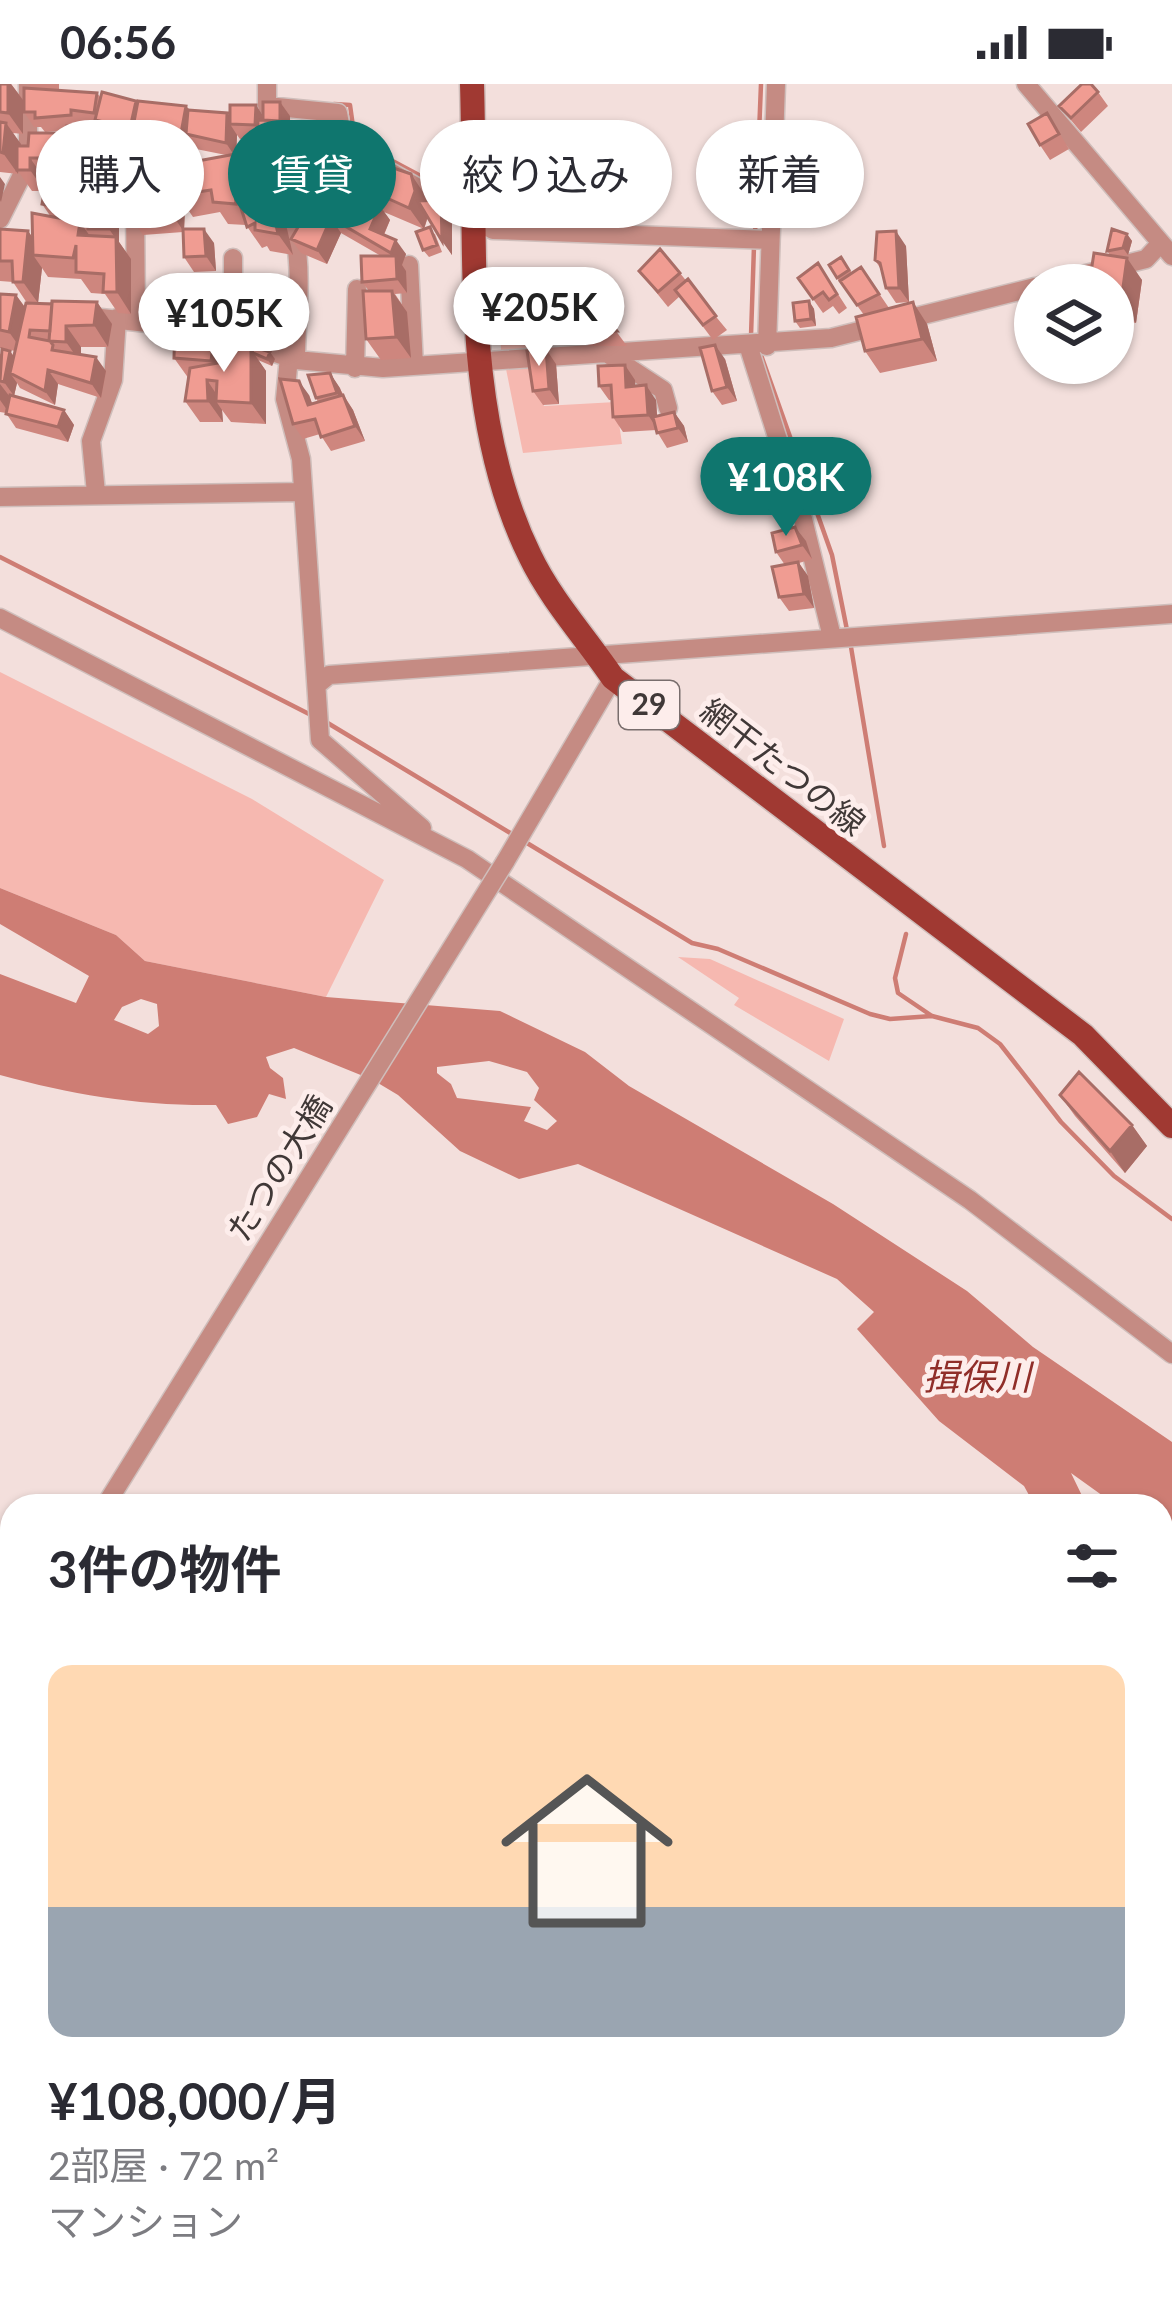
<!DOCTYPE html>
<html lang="ja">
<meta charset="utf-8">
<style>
body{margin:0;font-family:Lato,"Noto Sans JP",sans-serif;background:#f2f2f3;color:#2b2b33;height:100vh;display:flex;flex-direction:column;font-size:45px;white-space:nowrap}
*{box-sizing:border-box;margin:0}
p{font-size:39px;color:#7c7c81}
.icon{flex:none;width:66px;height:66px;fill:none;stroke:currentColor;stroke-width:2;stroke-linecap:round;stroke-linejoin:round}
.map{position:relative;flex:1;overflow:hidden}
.panel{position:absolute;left:0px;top:1410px;width:1173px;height:807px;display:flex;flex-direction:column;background:#fff;border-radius:36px 36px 0 0;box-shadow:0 3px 9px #0004}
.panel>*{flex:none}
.hud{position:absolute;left:36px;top:36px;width:1101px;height:108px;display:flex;gap:24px}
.controls{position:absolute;left:1014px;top:180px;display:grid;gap:24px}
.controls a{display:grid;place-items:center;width:120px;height:120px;border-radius:50%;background:#fff;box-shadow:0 3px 9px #0004;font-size:60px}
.price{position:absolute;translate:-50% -102px;padding:0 27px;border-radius:42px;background:#fff;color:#222;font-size:39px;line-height:78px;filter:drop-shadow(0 3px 6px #0008)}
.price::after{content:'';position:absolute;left:50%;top:72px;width:36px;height:27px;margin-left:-18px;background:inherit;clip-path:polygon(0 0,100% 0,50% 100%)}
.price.active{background:#0f766e;color:#fff}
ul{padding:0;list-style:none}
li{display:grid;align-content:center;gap:24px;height:636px;padding:0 48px}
li span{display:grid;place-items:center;height:372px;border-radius:24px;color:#555}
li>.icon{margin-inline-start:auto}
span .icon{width:216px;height:216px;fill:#fffc;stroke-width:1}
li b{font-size:51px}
h2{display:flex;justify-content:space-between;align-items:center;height:144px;padding:0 48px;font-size:51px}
.chip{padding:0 42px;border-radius:54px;background:#fff;box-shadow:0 3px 9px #0004;font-size:42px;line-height:108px}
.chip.active{background:#0f766e;color:#fff}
.status{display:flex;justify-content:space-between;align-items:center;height:84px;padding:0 60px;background:#fff;direction:ltr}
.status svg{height:33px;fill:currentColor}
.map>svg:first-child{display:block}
.green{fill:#f6b8b0}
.water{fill:#ce7d74;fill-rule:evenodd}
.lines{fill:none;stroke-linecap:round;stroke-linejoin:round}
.stream{stroke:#ce7d74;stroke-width:4.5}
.minor-casing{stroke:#cfbebb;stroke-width:21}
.major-casing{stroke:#cfbebb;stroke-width:27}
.minor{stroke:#c58b83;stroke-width:18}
.major{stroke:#a03932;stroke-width:24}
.minor-bridge-casing{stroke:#cfbebb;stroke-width:21;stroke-linecap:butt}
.minor-bridge{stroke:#c58b83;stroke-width:18}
.wall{fill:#ce867e;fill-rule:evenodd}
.shaded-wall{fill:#a86d66}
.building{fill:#f09c92;stroke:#a86d66;stroke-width:3}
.labels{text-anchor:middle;stroke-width:10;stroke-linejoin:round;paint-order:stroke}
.shield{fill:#fdedeb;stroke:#796e6d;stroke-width:3}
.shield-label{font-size:30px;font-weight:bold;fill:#403837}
.street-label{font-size:33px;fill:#403837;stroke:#fdedeb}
.water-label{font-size:36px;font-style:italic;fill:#902e29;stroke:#fdedeb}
</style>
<div class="status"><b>06:56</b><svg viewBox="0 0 49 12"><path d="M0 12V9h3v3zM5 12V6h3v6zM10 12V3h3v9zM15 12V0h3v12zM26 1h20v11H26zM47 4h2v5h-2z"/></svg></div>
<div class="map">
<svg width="1172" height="2215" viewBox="0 0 1172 2215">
<rect width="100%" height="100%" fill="#f3dfdc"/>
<path class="green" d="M497,183L539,217L542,264L501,266Z
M534,283L544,322L616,318L622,360L523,369L506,285Z
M0,588L252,715L384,796L326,913L145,877L116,851L0,804Z
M678,873L710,875L844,935L829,977L734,921L739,914Z"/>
<path class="water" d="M0,804L116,851L145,877L326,913L500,927L585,968L629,1002L833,1120L967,1207L1033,1263L1172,1358V1466L1161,1456V1422H1117L1071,1389L1087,1422H1035L1024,1402L939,1337L857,1245L874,1228L837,1195L578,1080L519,1095L460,1067L398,1011L373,996L294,964L266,973L270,984L283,994L286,1015L269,1010L257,1033L228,1040L216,1021C139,1022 74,1011 0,991V890L76,919L89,892L0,840ZM141,915L157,920L159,942L148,950L114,936L122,923ZM489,977L527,988L539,1004L534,1016L557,1037L547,1046L524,1037L531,1023L457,1014L451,1000L437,989V983Z
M1171,1892L1172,1894V2002L1161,1995V1913Z"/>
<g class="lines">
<path class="stream" d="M334,20L350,21L355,57L447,106
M755,150L761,0
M751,252L754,162
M761,271L832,471L847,546
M0,473L311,631
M850,557L884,762
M326,638L512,750
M522,756L692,859L718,865L870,930L890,935L932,932
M906,850L895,894L898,909L932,932L978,944L1000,960L1061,1038L1114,1092L1172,1135"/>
<g class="minor-casing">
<path id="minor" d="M267,0V22L338,29L344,62L493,146L770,156
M1026,0L1172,172
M267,51C266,91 289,120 296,160C302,196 296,239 296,276
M135,116L136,237
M0,135L28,79V0
M409,181L414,282
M1042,201L1146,175L1158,162
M82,232L204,245L296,276L383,284L831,254L1035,203
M233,254V174
M767,262L776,0
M749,264L803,435L832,553
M608,270L663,306L668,324
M289,273L285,315L301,375L320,656L422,744
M355,284L357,205
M96,409L91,357L113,296L117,234
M0,413L303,408
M0,534L467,775L970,1116L1172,1270
M318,600L329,591L1172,530
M505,778L613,594
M0,1501L12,1513
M0,1611L12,1580
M0,1723L12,1789
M118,2205L121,2215
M533,2205L535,2215
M970,2205L982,2215"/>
</g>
<g class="major-casing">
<path id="major" d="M472,0C477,154 460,330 530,472C551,516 586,554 613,594L1083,951L1172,1042"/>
</g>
<use href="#minor" class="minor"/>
<use href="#major" class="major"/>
<g class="minor-bridge-casing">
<path id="minor-bridge" d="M105,1422L505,778"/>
</g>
<use href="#minor-bridge" class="minor-bridge"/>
</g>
<path class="wall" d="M0,0H11L23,16V50L13,49L20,62H28L68,49L67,46L45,48L41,43H34L24,28L32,5L29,0H59V6L97,9L101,14L136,17L138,19L186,22L190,26L230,33L263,32L280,18L290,32V37L304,38L309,45L331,60L373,85L425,111L427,117L441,116L452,131V171L428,133L424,145L435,150L442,168L429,173L423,166L424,145L384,128L390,136L384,151L406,170L402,181L406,187L407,209L395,210L407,228L411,274L381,276L366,255L369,207L362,198L381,172L341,149L327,180L301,169L291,155L334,128L343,106L326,99L317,83L272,82L257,61V55H240L237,51L236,70L252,67L279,110L293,171L270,167L267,162L262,164L246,141L228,140L220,128L193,133L178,111L177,94H168L164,87L172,101L173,108L185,123L184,145L214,159L216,187L194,188L184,173L183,148L143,151L133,137V109L130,117L94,106L86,95H45V106L79,112L90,106L97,116H109L119,130V158L131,175V230L118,229L105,210L91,209L81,195L48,193L42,184L38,219L97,218L112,240L108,263H81V270L106,287L101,314L58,300L55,321L20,304L17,299L14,312L64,326L74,341L68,358L16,344L6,329L0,328V270L10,267L14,273L15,267L0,264V210L16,211L25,223L27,219L13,198L0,197V145L28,147L33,154L51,133L42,120L44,107H32L18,87V90L0,88ZM81,40L100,43L105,50L140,59L139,68L127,78L133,86L132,89L114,77L106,66L86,84V71L81,63V49L78,45H81ZM163,58L191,63L192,59L196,65L226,71L190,78L184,68L177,71L170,62H163Z
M1098,8L1108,22L1081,48L1059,22Z
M1047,29L1069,65L1050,76L1040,61Z
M319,90L324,97L319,117L308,114L303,107Z
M1127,150L1132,157L1128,171L1118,173L1142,196L1136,239L1113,234L1111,172L1107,167Z
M906,162L909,218L896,219L886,204L882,187L875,176Z
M660,165L727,246L713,256L680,212L668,223L639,187Z
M841,173L852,189L861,183L889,224L913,218L927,240L937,277L880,289L865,267L864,231L837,194Z
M818,179L847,224L839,230L833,222L823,229L798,194Z
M809,217L814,225L816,242L800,244L795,237Z
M599,224L627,262H589L579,248Z
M215,246L220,253L270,268L275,275L272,282L258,276L266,287V340L231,338L222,326L223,338H200L185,317L189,295L174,274Z
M546,265L556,280L559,320L543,321L533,307Z
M725,275L737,317L722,321L712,307Z
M625,281L635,296V302L656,316L657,332L674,328L684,342L688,358L667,364L656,346L623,348L613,333L612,316H609L599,302Z
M330,289L353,326L365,357L331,367L320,350L303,355L293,340L309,311L312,320L318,318L316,314Z
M806,457L812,475L799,479L808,492L814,524L789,527L779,513L785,481L776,468Z
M1060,1011L1132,1041L1147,1062L1125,1089L1075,1032Z"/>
<path class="shaded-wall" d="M8,0H11L23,16V50L8,29Z
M136,17L146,31L140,46L133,43L141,54L140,59L130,44Z
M280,18L290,32V55L280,40Z
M256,21L266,36L265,55L255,41Z
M186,22L196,36L186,50L192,59L191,63L181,49Z
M227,29L236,40H230L237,51L236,74L226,59Z
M304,38L318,57L322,47L337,69L331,83L304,44Z
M6,39L21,60L18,90L3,69Z
M76,42L81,49V63L86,71V96L71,74V49Z
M153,44L163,58L164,79H158L172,101L174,115L154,82Z
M252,67L279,110L293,171L278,150Z
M30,74L45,95V107L30,86Z
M366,75L376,89L364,120L352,110Z
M127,81L137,95L130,117L120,102Z
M319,90L324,97L319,117L314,110Z
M411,90L425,111L429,128L424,145L409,124Z
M0,93L5,100L1,118L0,116Z
M90,106L100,121L95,144L85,129Z
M175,108L185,123L184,148L174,133Z
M109,116L119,130V158L131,175V230L117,208L116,155L109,145Z
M441,116L452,131V171L442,157Z
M380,122L390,136L380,159L370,145Z
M331,134L341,149L327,180L317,166Z
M80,138L95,159L78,151Z
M204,145L214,159L216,187L206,172Z
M28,147L43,169L33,171L42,184L38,219L23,198Z
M896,147L906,162L909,218L899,204Z
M1127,150L1132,157L1128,171L1123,164Z
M396,156L406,170L402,181L406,187L407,209L397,195L396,177L391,169Z
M1127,174L1142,196L1136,239L1121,218Z
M392,207L407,228L411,274L396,253Z
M16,211L31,232L24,269L9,248Z
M809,217L814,225L816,242L811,235Z
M97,218L112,240L108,263L94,241Z
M913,218L927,240L937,277L922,255Z
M67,243L81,263V279L66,258Z
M215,246L230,267L226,298L211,277Z
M715,261L725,275L737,317L727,303Z
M251,265L266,287V340L251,319Z
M546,265L556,280L559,320L549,305Z
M10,267L20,282L10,289L17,299L14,312L4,298Z
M270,268L275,275L272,282L267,275Z
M96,273L106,287L101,314L91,299Z
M625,281L635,296L636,317L626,303Z
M48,286L58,300L55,321L45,307Z
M330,289L340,304L347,323L337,309Z
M207,296L221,317H216L222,326L223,338L208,317Z
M299,297L309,311L318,335L308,321Z
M0,300L10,313V330L0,316Z
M646,301L656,316L658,346L648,331Z
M343,311L353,326L365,357L355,342Z
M64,326L74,341L68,358L58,343Z
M674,328L684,342L688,358L678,344Z
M795,443L806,457L812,475L802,461Z
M798,478L808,492L814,524L804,510Z
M1132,1041L1147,1062L1125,1089L1110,1067Z"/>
<path class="building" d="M0,0H8V29L0,28Z
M1082,0H1091L1098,8L1071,34L1059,22Z
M24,4L97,9L94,29L71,26V31L35,34V28H24Z
M102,8L136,17L130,44L95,36Z
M138,17L186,22L181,49L153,44L154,82L127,78L131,68H139L140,46L133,43Z
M263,18H280V37L263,36Z
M230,21H256L255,41L230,40Z
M188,26L227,29L226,59L186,50Z
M1047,29L1059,50L1040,61L1028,40Z
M258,36L304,38V44L322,47L316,62L257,61Z
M0,38L6,39L3,69L0,68Z
M67,42H76V56L71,49H68Z
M29,49H71V74H30V86H17V62H28Z
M327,58L366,75L352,110L380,122L370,145L396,156L391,169L331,134L317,166L291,155L313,118L334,128L347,97L316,84Z
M92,62L106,66L104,74L127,81L120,102L84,92Z
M154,62H170L172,73L184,68L183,80L158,79Z
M252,67L264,89L278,150L255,146V139L247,143L235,105L236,120L213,118L211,106L178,111L176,81Z
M376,78L411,90L415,107L409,124L367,105Z
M132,86L162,87L164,100H152L153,108H175L174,133L133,137Z
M308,87L319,90L314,110L303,107Z
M367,100L368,101L367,105L372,113L371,118L361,114Z
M80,103L90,106L85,129L42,120L45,104L79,112Z
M109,116V145H88L89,117Z
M441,116L442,157L418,117Z
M32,129L80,138L78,151L116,153L117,208H103L104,190L76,188V161L73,174L33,171Z
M430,143L437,161L423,166L416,148Z
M0,145L28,147L23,198H13L12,177H0Z
M183,145H204L206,172L184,173Z
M1112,145L1127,150L1123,164L1107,167Z
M896,147L899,204H886L880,179L875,176L877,148Z
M660,165L680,189L658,208L639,187Z
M1094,169L1127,174L1121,218L1113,216V201H1089Z
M361,172H396L397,195L362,198Z
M841,173L849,186L837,194L829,181Z
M818,179L837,210L829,216L823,208L813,215L798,194Z
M861,183L879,210L857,221L840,197Z
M688,195L716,232L703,241L675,206Z
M363,207H392L396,253L366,255Z
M0,210L16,211L9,248L0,246Z
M52,217L97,218L94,241L66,242V258L49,257Z
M809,217L811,235L795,237L793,219Z
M913,218L922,255L865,267L856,233Z
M26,219L52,220L50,247L30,246L29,253L50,257L53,261L52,266L96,273L91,299L48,286L45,307L10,289Z
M599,224L617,247L579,248L577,227Z
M175,232L215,246L211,277L174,274Z
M220,251L251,265V319L216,317L217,297L207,296L208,317H185L190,284L218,279Z
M242,259L270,268L267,275L253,269L251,265L241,261Z
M715,261L727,303L712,307L700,264Z
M2,265L10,267L4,298L0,297Z
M546,265L549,305L533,307L527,267Z
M625,281L626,303L646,301L648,331L613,333L611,301L599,302L598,282Z
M330,289L337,309L316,314L308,291Z
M280,295L299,297L308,321L343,311L355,342L321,353L315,335L293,340Z
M10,311L64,326L58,343L6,330Z
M674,328L678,344L657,349L653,333Z
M795,443L802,461L776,468L772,449Z
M798,478L804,510L779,513L772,483Z
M1079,988L1132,1041L1110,1067L1060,1011Z"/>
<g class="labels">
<rect class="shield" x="619" y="597" width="60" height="48" rx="9"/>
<g class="shield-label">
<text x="649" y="631">29</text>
</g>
<g class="street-label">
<text transform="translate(783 683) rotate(38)" y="12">網干たつの線</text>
<text transform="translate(279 1084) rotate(-58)" y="12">たつの大橋</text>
</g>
<g class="water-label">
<text x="977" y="1306">揖保川</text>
</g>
</g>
</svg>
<div class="controls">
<a><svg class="icon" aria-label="layers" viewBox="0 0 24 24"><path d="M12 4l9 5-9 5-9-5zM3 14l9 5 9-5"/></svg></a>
</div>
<b class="price" style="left:539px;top:285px">¥205K</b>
<b class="price" style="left:224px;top:291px">¥105K</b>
<b class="price active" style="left:786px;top:455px">¥108K</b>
<div class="hud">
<a class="chip">購入</a>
<a class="chip active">賃貸</a>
<a class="chip">絞り込み</a>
<a class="chip">新着</a>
</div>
<section class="panel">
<h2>3件の物件<svg class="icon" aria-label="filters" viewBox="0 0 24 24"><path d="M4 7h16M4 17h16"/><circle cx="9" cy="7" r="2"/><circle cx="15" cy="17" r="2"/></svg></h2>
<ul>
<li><span style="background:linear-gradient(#ffd9b3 65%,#9aa5b1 0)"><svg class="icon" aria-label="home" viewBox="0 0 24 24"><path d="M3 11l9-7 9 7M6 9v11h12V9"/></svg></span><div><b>¥108,000/月</b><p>2部屋 · 72 m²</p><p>マンション</p></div></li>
</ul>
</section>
</div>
